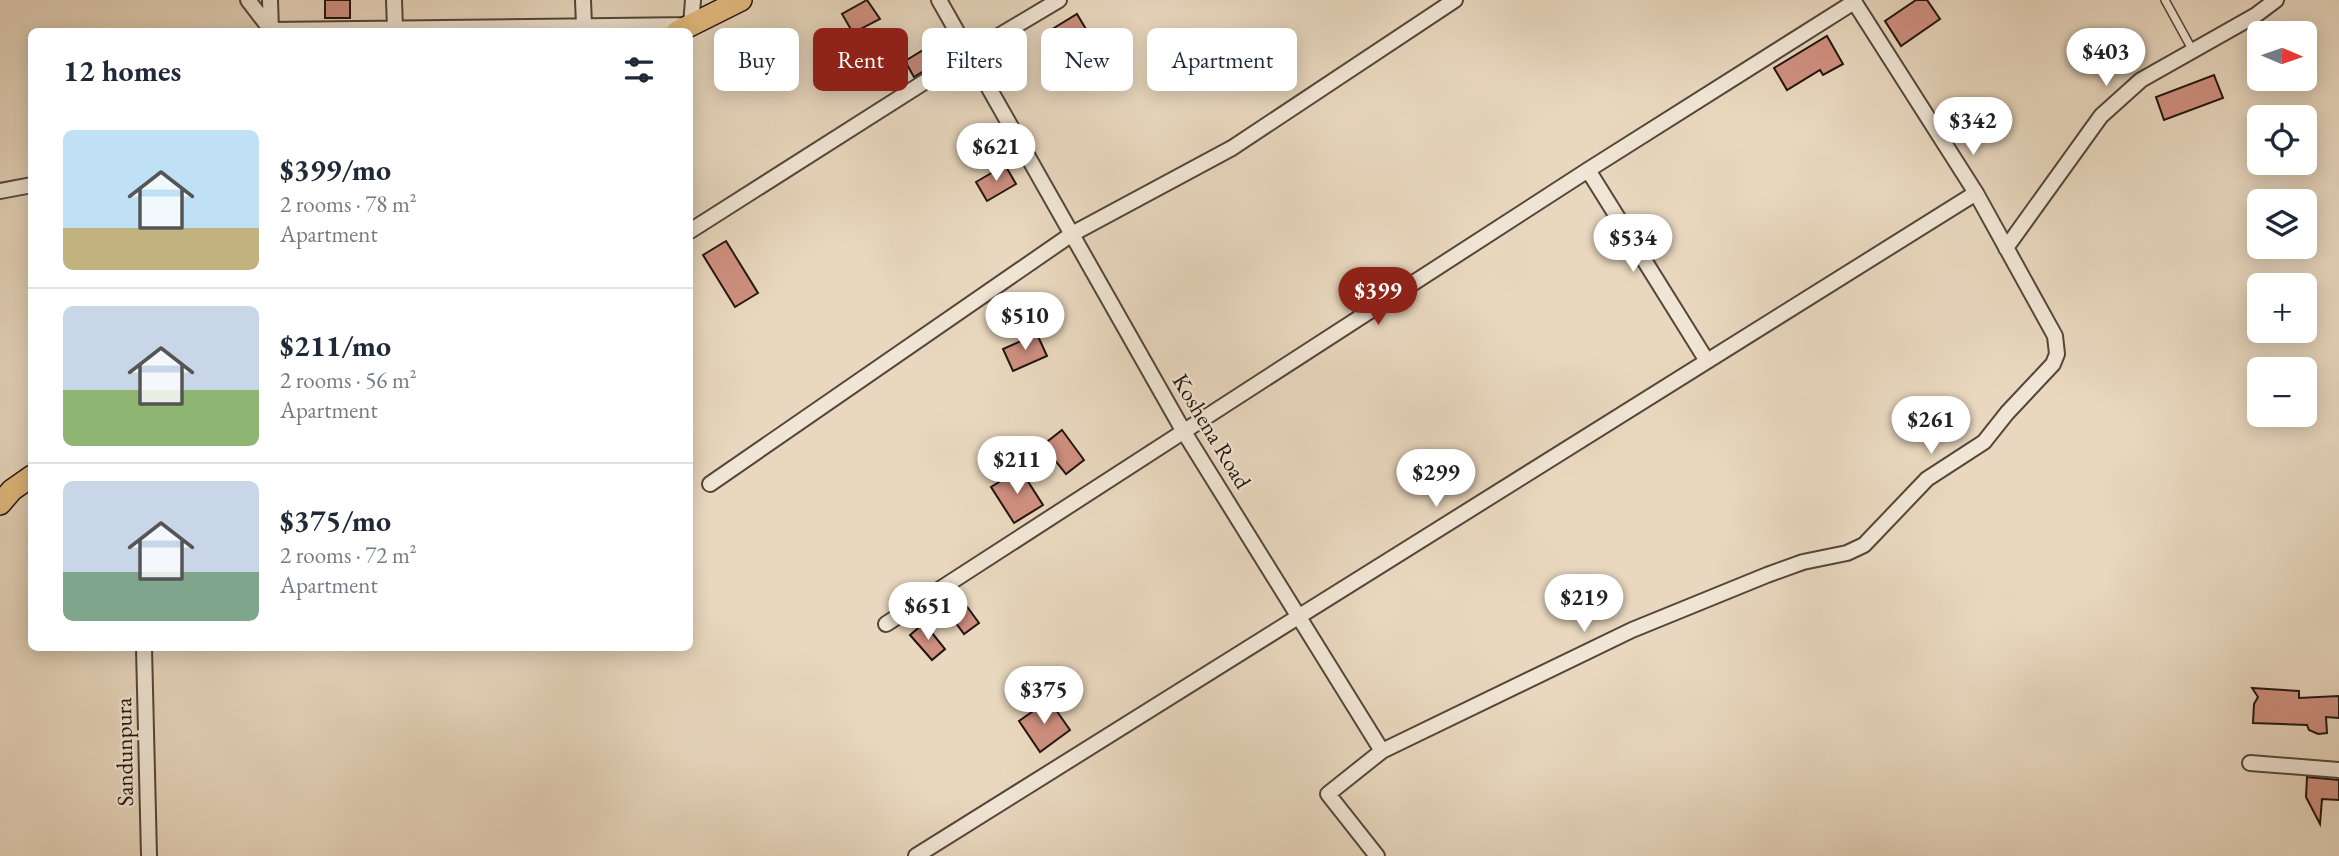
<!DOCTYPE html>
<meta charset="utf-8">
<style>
body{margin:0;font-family:"EB Garamond",serif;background:#f6f6f7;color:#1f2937;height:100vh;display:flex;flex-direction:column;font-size:26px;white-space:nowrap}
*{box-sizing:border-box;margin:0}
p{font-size:23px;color:#747a83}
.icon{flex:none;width:38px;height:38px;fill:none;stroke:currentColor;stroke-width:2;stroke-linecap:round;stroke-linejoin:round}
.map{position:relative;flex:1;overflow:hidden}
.sheet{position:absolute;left:28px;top:28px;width:665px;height:623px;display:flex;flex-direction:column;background:#fff;border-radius:10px;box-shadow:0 4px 18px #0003}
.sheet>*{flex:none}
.top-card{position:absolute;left:714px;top:28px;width:665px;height:63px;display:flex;gap:14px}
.needle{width:46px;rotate:92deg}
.fabs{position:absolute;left:2247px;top:21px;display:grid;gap:14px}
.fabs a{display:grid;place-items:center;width:70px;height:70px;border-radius:10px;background:#fff;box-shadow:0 4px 18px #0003;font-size:35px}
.price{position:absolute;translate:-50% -60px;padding:0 16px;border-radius:24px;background:#fff;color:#222;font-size:23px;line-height:46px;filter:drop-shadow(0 2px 4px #0008)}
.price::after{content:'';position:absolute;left:50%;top:42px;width:21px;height:16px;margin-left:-10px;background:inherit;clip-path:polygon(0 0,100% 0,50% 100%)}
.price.current{background:#8f2418;color:#fff}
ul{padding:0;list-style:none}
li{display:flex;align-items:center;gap:21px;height:175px;padding:0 35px}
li+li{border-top:2px solid #e0e1e3}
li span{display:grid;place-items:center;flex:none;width:196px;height:140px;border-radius:10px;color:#555}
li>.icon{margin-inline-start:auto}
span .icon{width:84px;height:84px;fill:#fffc;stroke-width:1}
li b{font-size:30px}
h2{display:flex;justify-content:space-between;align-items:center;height:84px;padding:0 35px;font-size:30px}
.chip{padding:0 24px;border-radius:10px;background:#fff;box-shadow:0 4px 18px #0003;font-size:24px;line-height:63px}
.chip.current{background:#8f2418;color:#fff}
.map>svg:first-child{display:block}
.building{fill:#d09081;stroke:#22150f;stroke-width:2}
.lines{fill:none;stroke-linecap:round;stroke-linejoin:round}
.lane-casing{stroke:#54463b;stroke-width:10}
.street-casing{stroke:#54463b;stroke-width:18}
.primary-casing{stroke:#22150f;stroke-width:24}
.lane{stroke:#f1e6d5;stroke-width:7}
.street{stroke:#f1e6d5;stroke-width:14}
.primary{stroke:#e4bc80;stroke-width:21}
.labels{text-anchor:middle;stroke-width:5;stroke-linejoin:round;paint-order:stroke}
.street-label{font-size:23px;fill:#22150f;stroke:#f1e6d5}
</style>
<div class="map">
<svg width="2339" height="856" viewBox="0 0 2339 856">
<rect width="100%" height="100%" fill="#e9d8bf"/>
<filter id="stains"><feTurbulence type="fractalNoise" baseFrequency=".00286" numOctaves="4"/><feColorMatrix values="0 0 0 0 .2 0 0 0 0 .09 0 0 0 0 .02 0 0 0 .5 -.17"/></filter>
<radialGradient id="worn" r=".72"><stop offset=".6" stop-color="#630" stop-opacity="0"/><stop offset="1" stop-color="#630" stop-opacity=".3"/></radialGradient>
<path class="building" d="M325,0H350V18H325Z
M867,0L880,19L853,33L842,14Z
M1916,0H1927L1940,19L1901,46L1885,21Z
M1077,14L1096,46L1067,63L1049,31Z
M1827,36L1843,64L1823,75L1820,70L1787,90L1774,68Z
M938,41L946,57L914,77L905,61Z
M2214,75L2223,98L2164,120L2156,97Z
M1005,165L1016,184L987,201L976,182Z
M726,241L758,293L735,307L703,255Z
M1037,334L1047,356L1013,371L1003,349Z
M1062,430L1084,460L1066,474L1043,445Z
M1020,469L1043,505L1014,523L991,487Z
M957,593L979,623L964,634L942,604Z
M924,623L945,649L932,660L910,635Z
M2252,688L2299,691V698L2339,696V718L2326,717L2327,733L2318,734L2309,730L2307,725L2253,723L2254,704L2258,697Z
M1049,700L1070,730L1040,752L1019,721Z
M2307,777L2339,780V800L2322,799L2320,824L2306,797Z"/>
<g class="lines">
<g class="lane-casing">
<path id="lane" d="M2165,0L2193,51"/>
</g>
<g class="street-casing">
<path id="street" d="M248,0L271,30L691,25L693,0
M270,0L271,30
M394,0L395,28
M583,0L584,25
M939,0L1184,432L1382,751L1328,794L1377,856
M1588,170L1707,361
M0,191L32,185
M690,231L970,53L1059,0
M2006,248L2101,116L2141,80L2256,15L2276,0
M710,484L1072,234L1232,148L1455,0
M886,624L1588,170L1854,2
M144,648L149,856
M1382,751L1632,630L1767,575L1803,562L1847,553L1864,545L1927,479L1984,442L2007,413L2053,364L2057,354L2055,336L1976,193L1853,0
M2250,763L2339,770
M916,856L1976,193"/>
</g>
<g class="primary-casing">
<path id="primary" d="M677,32L741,0
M0,504L12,490L32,476"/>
</g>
<use href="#lane" class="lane"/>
<use href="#street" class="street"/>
<use href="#primary" class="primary"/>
</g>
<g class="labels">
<g class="street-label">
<text transform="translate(1212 431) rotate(59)" y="8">Koshena Road</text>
<text transform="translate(124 752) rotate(-91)" y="8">Sandunpura</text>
</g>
</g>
<rect width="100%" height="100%" filter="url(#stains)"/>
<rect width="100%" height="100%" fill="url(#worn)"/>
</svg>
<div class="fabs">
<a><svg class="needle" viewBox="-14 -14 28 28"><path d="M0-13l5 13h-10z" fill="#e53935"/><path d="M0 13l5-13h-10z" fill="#747a83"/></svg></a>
<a><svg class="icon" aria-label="locate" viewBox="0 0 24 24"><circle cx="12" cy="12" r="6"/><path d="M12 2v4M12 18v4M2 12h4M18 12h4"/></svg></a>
<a><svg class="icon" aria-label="layers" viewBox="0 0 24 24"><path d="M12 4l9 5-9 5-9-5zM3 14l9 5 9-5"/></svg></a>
<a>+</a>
<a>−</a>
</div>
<b class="price" style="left:2106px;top:88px">$403</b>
<b class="price" style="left:1973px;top:157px">$342</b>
<b class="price" style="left:996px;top:183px">$621</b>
<b class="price" style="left:1633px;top:274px">$534</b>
<b class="price current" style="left:1378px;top:327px">$399</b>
<b class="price" style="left:1025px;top:352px">$510</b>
<b class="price" style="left:1931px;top:456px">$261</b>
<b class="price" style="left:1017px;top:496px">$211</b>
<b class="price" style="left:1436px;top:509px">$299</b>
<b class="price" style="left:1584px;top:634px">$219</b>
<b class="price" style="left:928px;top:642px">$651</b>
<b class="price" style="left:1044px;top:726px">$375</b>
<div class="top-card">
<a class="chip">Buy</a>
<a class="chip current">Rent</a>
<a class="chip">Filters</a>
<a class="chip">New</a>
<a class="chip">Apartment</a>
</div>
<section class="sheet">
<h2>12 homes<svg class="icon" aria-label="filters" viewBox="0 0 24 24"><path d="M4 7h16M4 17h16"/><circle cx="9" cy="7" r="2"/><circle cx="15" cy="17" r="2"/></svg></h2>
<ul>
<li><span style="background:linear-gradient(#bfe0f5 70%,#c2b280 0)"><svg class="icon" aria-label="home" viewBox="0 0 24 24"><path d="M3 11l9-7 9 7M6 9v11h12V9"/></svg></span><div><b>$399/mo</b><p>2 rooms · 78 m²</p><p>Apartment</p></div></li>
<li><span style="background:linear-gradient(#c9d6e8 60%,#8fb573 0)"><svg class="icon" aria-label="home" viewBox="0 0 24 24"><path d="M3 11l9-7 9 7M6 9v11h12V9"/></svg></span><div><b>$211/mo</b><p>2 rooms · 56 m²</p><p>Apartment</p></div></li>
<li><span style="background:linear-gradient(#c9d6e8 65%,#7fa58c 0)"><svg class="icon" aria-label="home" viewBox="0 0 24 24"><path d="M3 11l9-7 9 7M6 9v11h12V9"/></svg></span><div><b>$375/mo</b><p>2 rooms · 72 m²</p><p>Apartment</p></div></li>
</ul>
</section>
</div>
